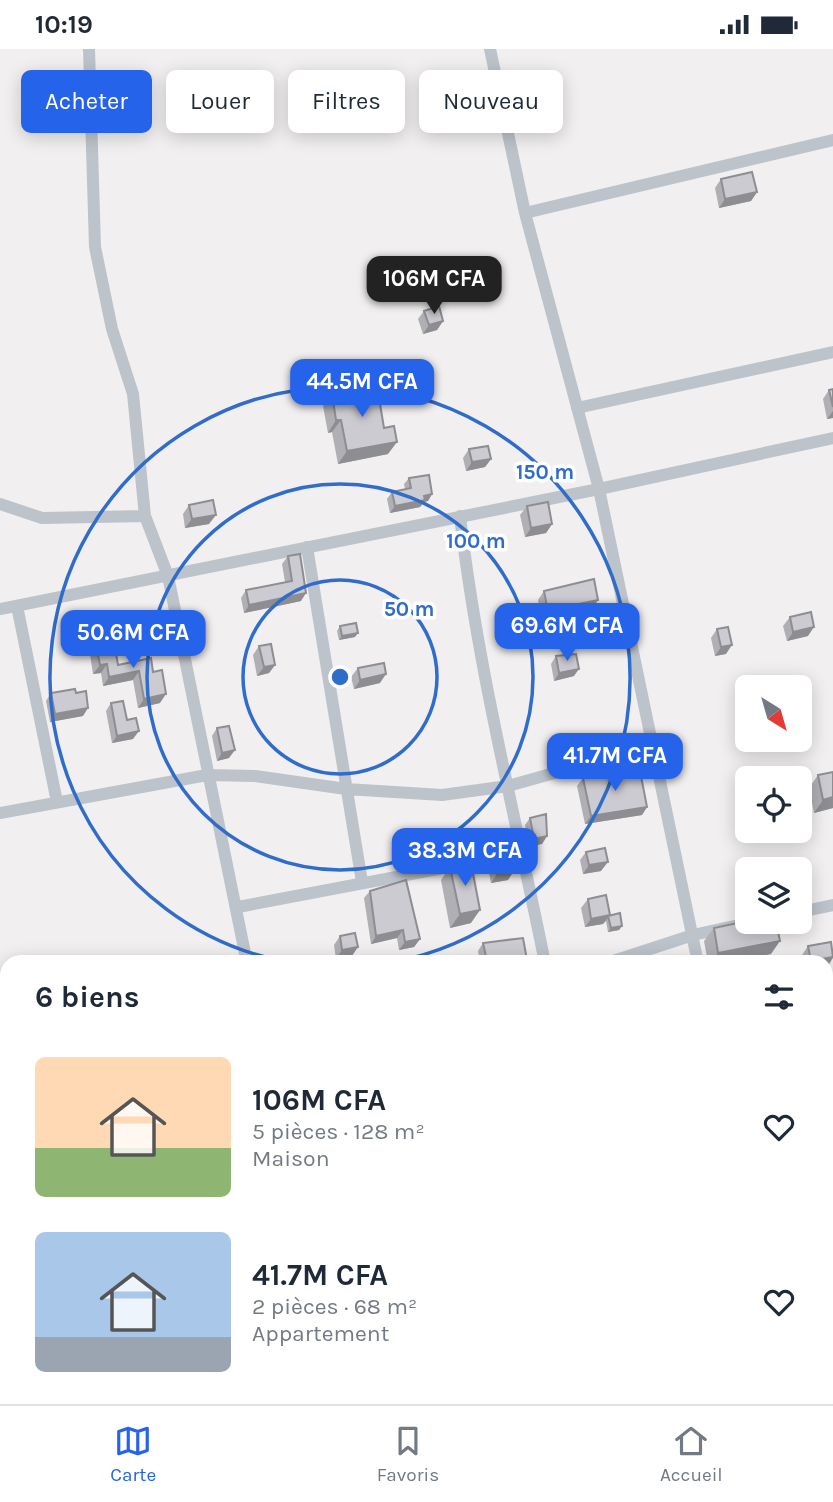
<!DOCTYPE html>
<html lang="fr">
<meta charset="utf-8">
<style>
body{margin:0;font-family:Karla,sans-serif;background:#f2f2f3;color:#1f2937;height:100vh;display:flex;flex-direction:column;font-size:26px;white-space:nowrap}
*{box-sizing:border-box;margin:0}
p{font-size:23px;color:#747a83}
.icon{flex:none;width:38px;height:38px;fill:none;stroke:currentColor;stroke-width:2;stroke-linecap:round;stroke-linejoin:round}
.map{position:relative;flex:1;overflow:hidden}
.drawer{position:absolute;left:0px;top:906px;width:833px;height:450px;display:flex;flex-direction:column;background:#fff;border-radius:21px 21px 0 0;box-shadow:0 4px 18px #0003}
.drawer>*{flex:none}
.banner{position:absolute;left:21px;top:21px;width:791px;height:63px;display:flex;gap:14px}
.needle{width:46px;rotate:143deg}
.tools{position:absolute;left:735px;top:626px;display:grid;gap:14px}
.tools a{display:grid;place-items:center;width:77px;height:77px;border-radius:10px;background:#fff;box-shadow:0 4px 18px #0003;font-size:35px}
.price{position:absolute;translate:-50% -60px;padding:0 16px;border-radius:14px;background:#2563eb;color:#fff;font-size:23px;line-height:46px;filter:drop-shadow(0 2px 4px #0008)}
.price::after{content:'';position:absolute;left:50%;top:42px;width:21px;height:16px;margin-left:-10px;background:inherit;clip-path:polygon(0 0,100% 0,50% 100%)}
.price.selected{background:#222;color:#fff}
ul{padding:0;list-style:none}
li{display:flex;align-items:center;gap:21px;height:175px;padding:0 35px}
li span{display:grid;place-items:center;flex:none;width:196px;height:140px;border-radius:10px;color:#555}
li>.icon{margin-inline-start:auto}
span .icon{width:84px;height:84px;fill:#fffc;stroke-width:1}
li b{font-size:30px}
h2{display:flex;justify-content:space-between;align-items:center;height:84px;padding:0 35px;font-size:30px}
.chip{padding:0 24px;border-radius:10px;background:#fff;box-shadow:0 4px 18px #0003;font-size:24px;line-height:63px}
.chip.selected{background:#2563eb;color:#fff}
.status{display:flex;justify-content:space-between;align-items:center;height:49px;padding:0 35px;background:#fff;direction:ltr}
.status svg{height:19px;fill:currentColor}
.tabs{display:flex;justify-content:space-around;align-items:center;height:98px;border-top:2px solid #e0e1e3;background:#fff;font-size:19px;color:#747a83}
.tabs a{display:grid;justify-items:center;gap:4px}
.tabs .selected{color:#2563eb}
.map>svg:first-child{display:block}
.lines{fill:none;stroke-linecap:round;stroke-linejoin:round}
.street{stroke:#bdc3ca;stroke-width:12}
.wall{fill:#afafb4}
.shaded-wall{fill:#8e8e92}
.building{fill:#cbcbd1;stroke:#8e8e92;stroke-width:2}
.ring{fill:none;stroke:#306dcb;stroke-width:3.5}
.centre{fill:#306dcb;stroke:#fff;stroke-width:3.5}
.ring-label{font-size:21px;text-anchor:middle;font-weight:bold;fill:#306dcb;stroke:#fff;stroke-width:7;stroke-linejoin:round;paint-order:stroke}
</style>
<div class="status"><b>10:19</b><svg viewBox="0 0 49 12"><path d="M0 12V9h3v3zM5 12V6h3v6zM10 12V3h3v9zM15 12V0h3v12zM26 1h20v11H26zM47 4h2v5h-2z"/></svg></div>
<div class="map">
<svg width="833" height="1355" viewBox="0 0 833 1355">
<rect width="100%" height="100%" fill="#f1efef"/>
<g class="lines">
<path class="street" d="M89,0L95,198L112,280L133,345L145,467L168,527L247,914
M490,0L525,164L599,440L698,914
M525,164L833,91
M577,359L833,303
M0,455L42,469L145,467
M460,467C477,617 515,765 545,914
M307,498L362,833
M17,557L57,753
M0,560L599,440L833,389
M0,764L207,726L255,727L346,740L442,746L508,737L651,697
M238,858L523,804
M800,863L833,856
M607,914L693,886L752,873
M0,1136L7,1133
M74,1349L75,1355
M337,1349L338,1355
M773,1349L774,1355
M250,1355L278,1349"/>
</g>
<path class="wall" d="M721,130L757,143L751,152L719,159L715,139Z
M424,262L443,272L437,281L423,285L418,270Z
M833,340V369L827,370L823,350L829,341Z
M332,345L384,379L388,405L338,415L332,383L328,384L323,357Z
M469,400L491,410L485,418L466,422L463,409Z
M409,429L432,445L428,452L424,453L420,458L390,464L387,450L392,443L405,440L404,435Z
M189,456L209,475L185,479L183,465Z
M527,457L552,475L546,484L525,488L520,466Z
M288,507L301,552L244,564L241,549L246,541L285,533L282,515Z
M544,542L598,551L592,560L561,566L558,589L546,591L538,551Z
M790,568L808,587L787,592L783,577Z
M340,577L355,588L339,591L337,582Z
M717,580L726,605L715,607L711,589Z
M96,596L118,616L151,609L160,654L138,659L133,631L103,637L101,624L93,625L90,605Z
M259,597L275,616L269,624L257,627L253,606Z
M556,607L574,627L554,632L551,615Z
M358,619L380,634L354,640L351,628Z
M51,644L83,667L50,673L46,652Z
M111,654L127,671L133,690L112,694L106,662Z
M744,668L747,681L743,682L740,672Z
M217,679L229,709L217,712L212,687Z
M818,726L833,759L814,764L809,739Z
M583,729L647,758L642,766L585,775L577,737Z
M530,769L547,787L542,795L529,797L525,776Z
M586,803L601,822L583,825L580,811Z
M495,815L508,831L491,834L489,824Z
M450,818L471,874L450,879L441,831Z
M370,842L420,890L414,898L399,901L397,889L371,895L364,849Z
M588,850L622,877L619,881L608,883L606,872L603,875L585,878L581,859Z
M714,879L771,905L726,914H708L704,892Z
M340,887L352,907L336,910L334,896Z
M483,894L527,911L531,914H480L478,902Z
M808,897L833,903V909L828,917H826V914H803L802,906Z
M6,1339H7V1349H24L25,1355H2L0,1348Z"/>
<path class="shaded-wall" d="M757,143L751,152L719,159L725,150Z
M443,272L437,281L423,285L429,276Z
M833,362V369L827,370Z
M336,371H341L332,383L328,384Z
M397,393L388,405L338,415L347,402Z
M491,410L485,418L466,422L472,413Z
M432,445L428,452L424,453L420,458L390,464L395,457Z
M216,466L209,475L185,479L192,470Z
M552,475L546,484L525,488L531,479Z
M306,544L301,552L244,564L249,556Z
M598,551L592,560L554,567L559,559Z
M814,578L808,587L787,592L793,583Z
M563,581L558,589L546,591L552,583Z
M358,584L355,588L339,591L342,587Z
M732,596L726,605L715,607L721,598Z
M107,615L101,624L93,625L100,616Z
M275,616L269,624L257,627L264,618Z
M579,620L574,627L554,632L559,624Z
M139,622L133,631L103,637L109,628Z
M386,625L380,634L354,640L360,631Z
M166,645L160,654L138,659L144,650Z
M88,659L83,667L50,673L55,665Z
M807,677L801,686H800V679Z
M139,682L133,690L112,694L117,687Z
M235,701L229,709L217,712L222,704Z
M833,748V759L814,764L823,751Z
M647,758L642,766L585,775L591,767Z
M547,787L542,795L529,797L534,790Z
M608,813L601,822L583,825L589,816Z
M514,822L508,831L491,834L497,825Z
M480,861L471,874L450,879L460,865Z
M610,866L603,875L585,878L591,870Z
M622,877L619,881L608,883L611,879Z
M403,881L397,889L371,895L376,887Z
M420,890L414,898L399,901L405,893Z
M780,892L771,905L726,914H711L718,904Z
M358,898L352,907L336,910L342,901Z
M506,908L502,914H486L487,912Z
M833,908L828,917H826V914H810L811,912Z
M7,1168V1176L0,1177V1169Z
M7,1224L4,1230L0,1231V1226Z"/>
<path class="building" d="M752,123L757,143L725,150L721,130Z
M439,257L443,272L429,276L424,262Z
M377,337L384,379L394,377L397,393L347,402L341,371H336L332,345Z
M833,340V358L829,341Z
M488,397L491,410L472,413L469,400Z
M429,426L432,445L424,447L425,451L395,457L392,443L411,439L409,429Z
M213,451L216,466L192,470L189,456Z
M548,453L552,475L531,479L527,457Z
M300,505L306,544L249,556L246,541L292,532L288,507Z
M594,530L598,551L559,559L563,581L552,583L544,542Z
M811,563L814,578L793,583L790,568Z
M356,574L358,584L342,587L340,577Z
M728,578L732,596L721,598L717,580Z
M114,592L118,616L151,609L153,623L162,621L166,645L144,650L139,622L109,628L107,615L100,616L96,596Z
M271,595L275,616L264,618L259,597Z
M576,605L579,620L559,624L556,607Z
M384,614L386,625L360,631L358,619Z
M75,640L76,644L86,642L88,659L55,665L51,644Z
M802,651L807,677L800,679V652Z
M123,652L127,671L136,669L139,682L117,687L111,654Z
M747,667V678H746L744,668Z
M229,677L235,701L222,704L217,679Z
M633,720L634,729L641,727L647,758L591,767L583,729Z
M833,723V748L823,751L818,726Z
M546,765L547,787L534,790L530,769Z
M605,799L608,813L589,816L586,803Z
M512,811L514,822L497,825L495,815Z
M471,814L480,861L460,865L450,818Z
M406,831L420,890L405,893L403,881L376,887L370,842Z
M606,846L610,866L591,870L588,850Z
M620,864L622,877L611,879L608,867Z
M747,872V873H776L780,892L718,904L714,879Z
M355,884L358,898L342,901L340,887Z
M523,889L527,911H531V914H507L506,908L487,912L483,894Z
M831,893L833,908L811,912L808,897Z
M7,1150V1168L0,1169V1151Z
M6,1210L7,1224L0,1226V1211Z
M0,1237L3,1253L0,1254Z
M8,1349H24L25,1355H9Z"/>
<g class="ring">
<circle cx="340" cy="628" r="97"/>
<circle cx="340" cy="628" r="193"/>
<path d="M287 913A290 290 0 1 1 393 913"/>
</g>
<circle cx="340" cy="628" r="10" class="centre"/>
<g class="ring-label">
<text x="545" y="430">150 m</text>
<text x="476" y="499">100 m</text>
<text x="409" y="567">50 m</text>
</g>
</svg>
<div class="tools">
<a><svg class="needle" viewBox="-14 -14 28 28"><path d="M0-13l5 13h-10z" fill="#e53935"/><path d="M0 13l5-13h-10z" fill="#747a83"/></svg></a>
<a><svg class="icon" aria-label="locate" viewBox="0 0 24 24"><circle cx="12" cy="12" r="6"/><path d="M12 2v4M12 18v4M2 12h4M18 12h4"/></svg></a>
<a><svg class="icon" aria-label="layers" viewBox="0 0 24 24"><path d="M12 4l9 5-9 5-9-5zM3 14l9 5 9-5"/></svg></a>
</div>
<b class="price selected" style="left:434px;top:267px">106M CFA</b>
<b class="price" style="left:362px;top:370px">44.5M CFA</b>
<b class="price" style="left:567px;top:614px">69.6M CFA</b>
<b class="price" style="left:133px;top:621px">50.6M CFA</b>
<b class="price" style="left:615px;top:744px">41.7M CFA</b>
<b class="price" style="left:465px;top:839px">38.3M CFA</b>
<div class="banner">
<a class="chip selected">Acheter</a>
<a class="chip">Louer</a>
<a class="chip">Filtres</a>
<a class="chip">Nouveau</a>
</div>
<section class="drawer">
<h2>6 biens<svg class="icon" aria-label="filters" viewBox="0 0 24 24"><path d="M4 7h16M4 17h16"/><circle cx="9" cy="7" r="2"/><circle cx="15" cy="17" r="2"/></svg></h2>
<ul>
<li><span style="background:linear-gradient(#ffd9b3 65%,#8fb573 0)"><svg class="icon" aria-label="home" viewBox="0 0 24 24"><path d="M3 11l9-7 9 7M6 9v11h12V9"/></svg></span><div><b>106M CFA</b><p>5 pièces · 128 m²</p><p>Maison</p></div><svg class="icon" aria-label="heart" viewBox="0 0 24 24"><path d="M12 20l-8-8c-3-5 5-10 8-4 3-6 11-1 8 4z"/></svg></li>
<li><span style="background:linear-gradient(#a9c7e8 75%,#9aa5b1 0)"><svg class="icon" aria-label="home" viewBox="0 0 24 24"><path d="M3 11l9-7 9 7M6 9v11h12V9"/></svg></span><div><b>41.7M CFA</b><p>2 pièces · 68 m²</p><p>Appartement</p></div><svg class="icon" aria-label="heart" viewBox="0 0 24 24"><path d="M12 20l-8-8c-3-5 5-10 8-4 3-6 11-1 8 4z"/></svg></li>
</ul>
</section>
</div>
<nav class="tabs">
<a class="selected"><svg class="icon" aria-label="map" viewBox="0 0 24 24"><path d="M3 6l6-2 6 2 6-2v14l-6 2-6-2-6 2zM9 4v14M15 6v14"/></svg>Carte</a>
<a><svg class="icon" aria-label="saved" viewBox="0 0 24 24"><path d="M7 4h10v16l-5-4-5 4z"/></svg>Favoris</a>
<a><svg class="icon" aria-label="home" viewBox="0 0 24 24"><path d="M3 11l9-7 9 7M6 9v11h12V9"/></svg>Accueil</a>
</nav>
